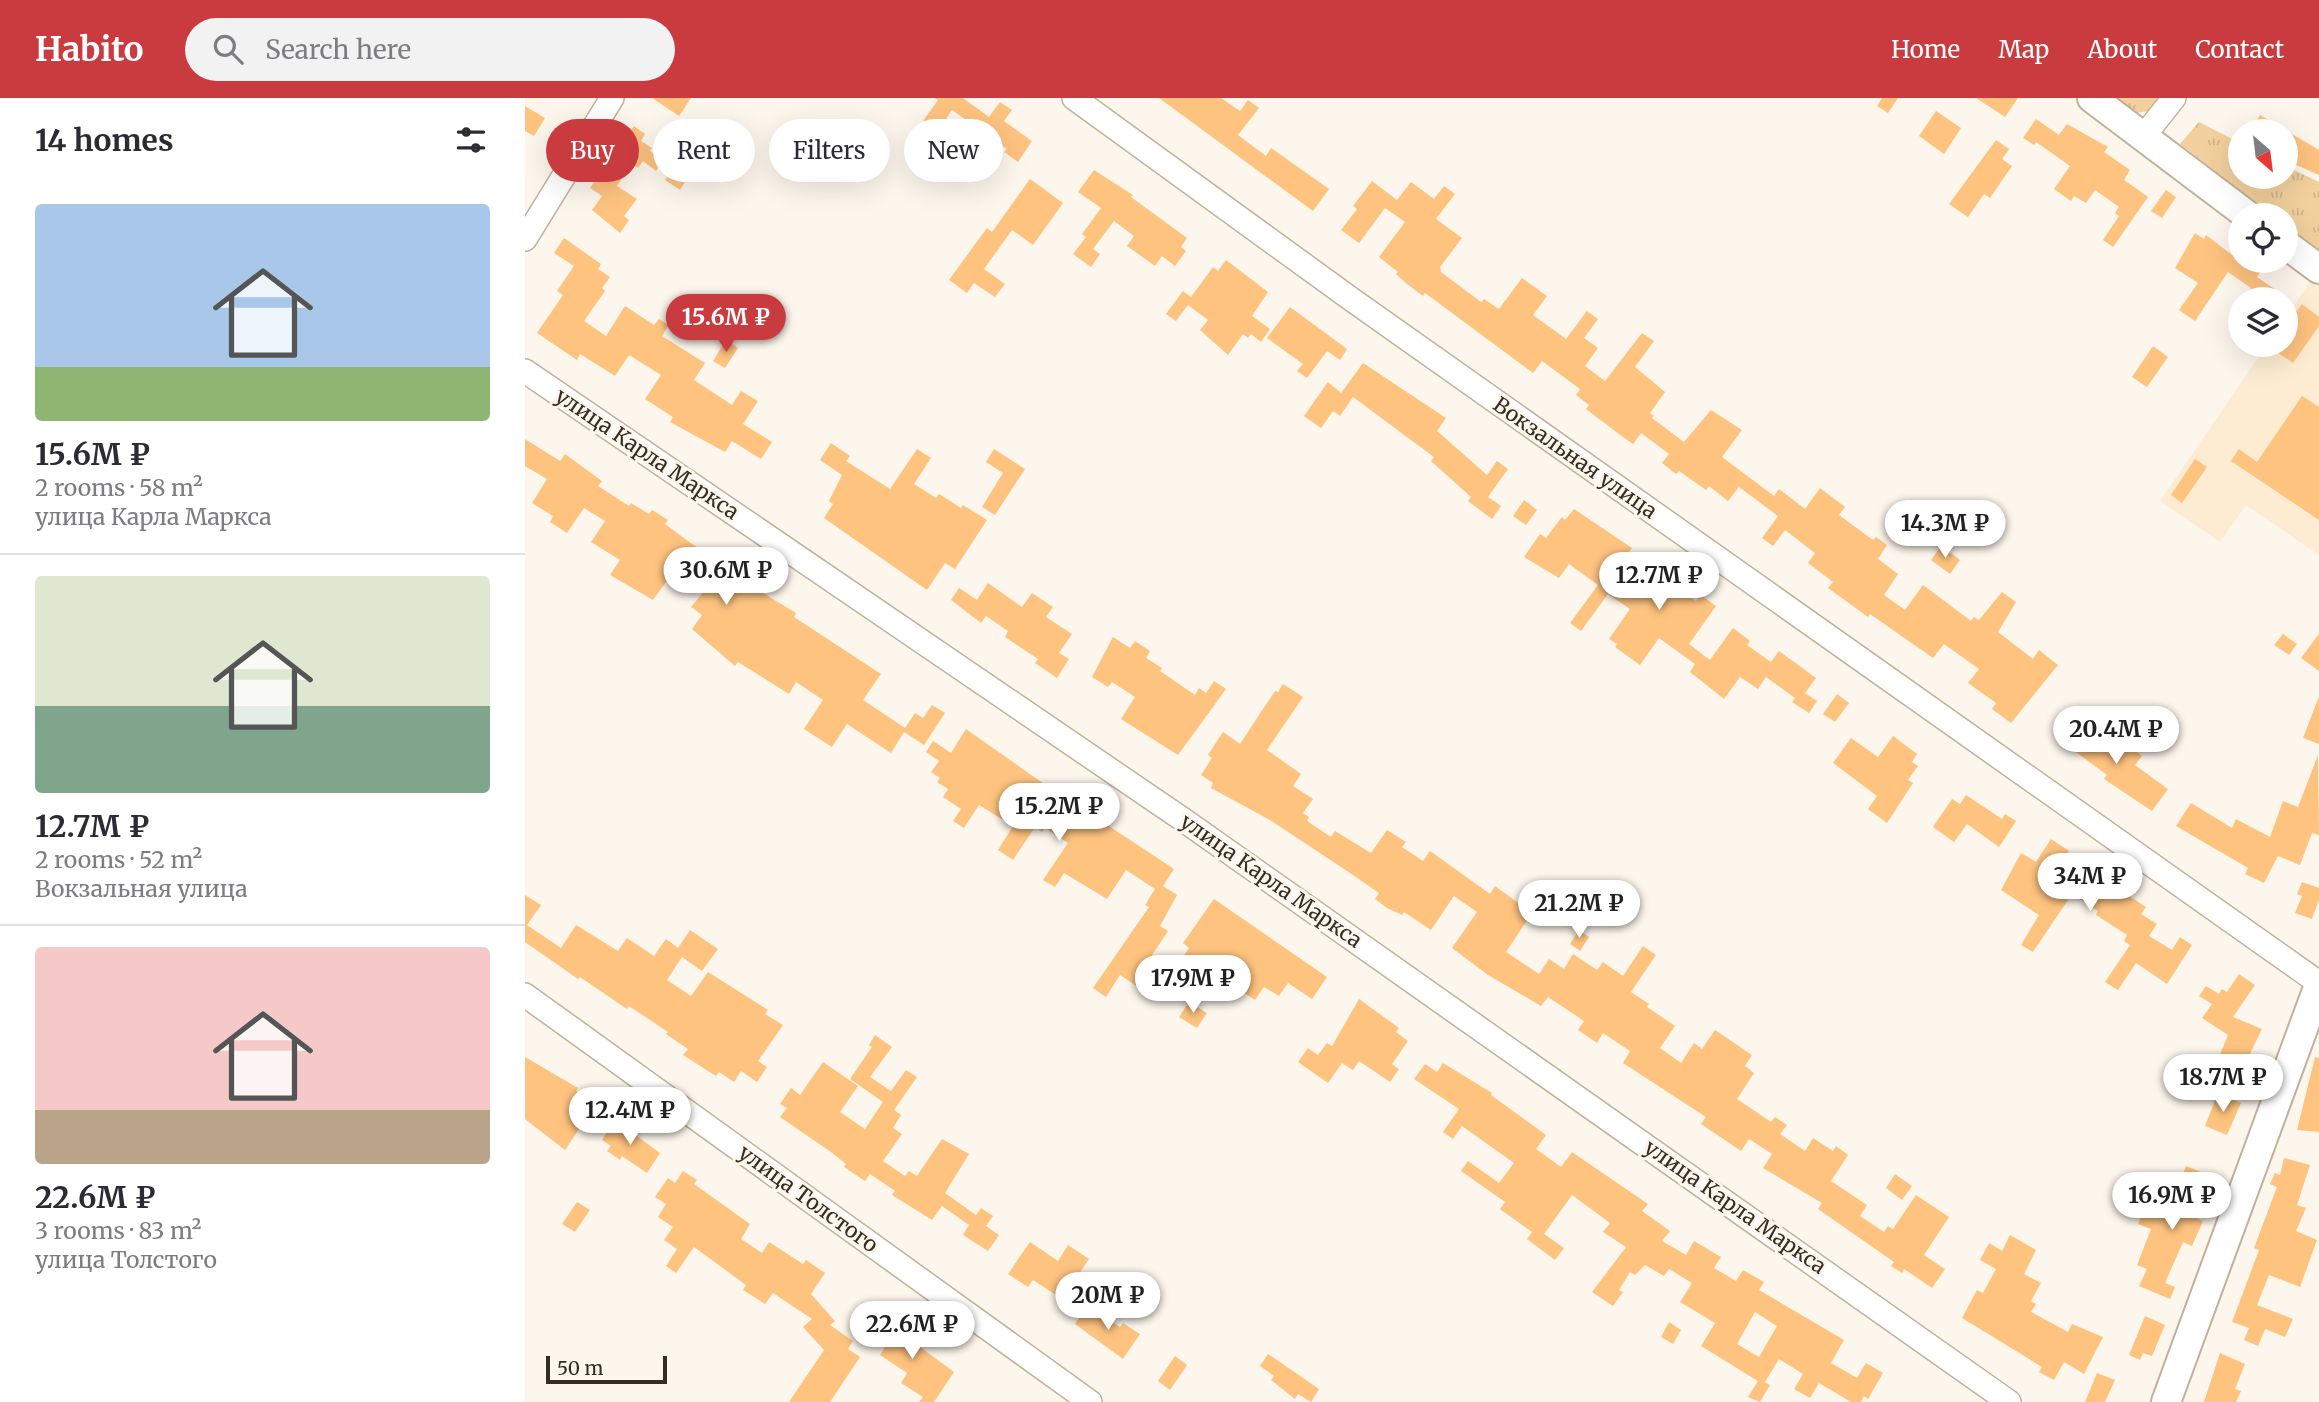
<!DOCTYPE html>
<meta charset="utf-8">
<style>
body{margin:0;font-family:Merriweather,serif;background:#f2f2f3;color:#2b2b33;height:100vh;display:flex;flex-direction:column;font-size:26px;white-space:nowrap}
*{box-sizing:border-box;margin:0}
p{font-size:23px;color:#7c7c81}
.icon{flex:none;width:38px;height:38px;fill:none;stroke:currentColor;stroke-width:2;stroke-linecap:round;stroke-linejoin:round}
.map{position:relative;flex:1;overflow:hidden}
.panel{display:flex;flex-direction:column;background:#fff;width:525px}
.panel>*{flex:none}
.guide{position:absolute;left:21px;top:21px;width:665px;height:63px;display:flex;gap:14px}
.needle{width:46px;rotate:152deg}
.fabs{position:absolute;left:1703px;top:21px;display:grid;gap:14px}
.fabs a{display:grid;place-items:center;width:70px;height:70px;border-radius:50%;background:#fff;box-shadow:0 7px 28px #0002;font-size:35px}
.scale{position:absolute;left:21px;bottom:18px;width:121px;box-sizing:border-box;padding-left:7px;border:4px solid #332d23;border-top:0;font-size:19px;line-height:24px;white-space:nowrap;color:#332d23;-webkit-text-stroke:5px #fdf6ec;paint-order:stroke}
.price{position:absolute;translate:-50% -60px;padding:0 16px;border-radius:24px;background:#fff;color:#222;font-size:23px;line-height:46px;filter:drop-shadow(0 2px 4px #0008)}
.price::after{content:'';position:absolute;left:50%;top:42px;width:21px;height:16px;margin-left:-10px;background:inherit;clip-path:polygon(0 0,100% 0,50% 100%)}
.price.selected{background:#ca3b3f;color:#fff}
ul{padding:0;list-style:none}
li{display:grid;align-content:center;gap:14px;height:371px;padding:0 35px}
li+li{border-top:2px solid #e1e1e2}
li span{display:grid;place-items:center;height:217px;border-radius:7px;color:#555}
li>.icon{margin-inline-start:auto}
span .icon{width:126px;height:126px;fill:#fffc;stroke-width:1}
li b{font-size:30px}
h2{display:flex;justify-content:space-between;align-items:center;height:84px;padding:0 35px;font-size:30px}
.pill{padding:0 24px;border-radius:32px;background:#fff;box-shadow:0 7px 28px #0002;font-size:24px;line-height:63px}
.pill.selected{background:#ca3b3f;color:#fff}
header{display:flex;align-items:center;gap:42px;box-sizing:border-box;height:98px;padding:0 35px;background:#ca3b3f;color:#fff}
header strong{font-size:33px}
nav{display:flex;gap:38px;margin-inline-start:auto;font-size:24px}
.search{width:490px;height:63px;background:#f2f2f3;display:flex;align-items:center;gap:18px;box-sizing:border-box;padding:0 24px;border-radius:38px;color:#7c7c81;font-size:26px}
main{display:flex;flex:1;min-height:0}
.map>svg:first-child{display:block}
.built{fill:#fdebd2}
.grass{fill:url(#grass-tufts)}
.building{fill:#fec37f;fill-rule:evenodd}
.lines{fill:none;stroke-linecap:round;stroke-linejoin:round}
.minor-casing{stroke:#c1b199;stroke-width:26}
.major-casing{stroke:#c1b199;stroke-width:32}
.minor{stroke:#fff;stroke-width:23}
.major{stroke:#fff;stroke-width:28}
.labels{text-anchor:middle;stroke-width:6;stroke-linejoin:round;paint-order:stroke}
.street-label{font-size:21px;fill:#332d23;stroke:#fdf6ec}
</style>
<header>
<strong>Habito</strong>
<div class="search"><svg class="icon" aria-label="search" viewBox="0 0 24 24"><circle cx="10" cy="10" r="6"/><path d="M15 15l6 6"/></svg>Search here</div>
<nav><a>Home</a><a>Map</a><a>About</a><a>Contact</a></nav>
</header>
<main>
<section class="panel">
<h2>14 homes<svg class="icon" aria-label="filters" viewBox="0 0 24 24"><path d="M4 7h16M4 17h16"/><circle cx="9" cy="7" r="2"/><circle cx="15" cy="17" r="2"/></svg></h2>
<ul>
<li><span style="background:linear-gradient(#a9c7e8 75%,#8fb573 0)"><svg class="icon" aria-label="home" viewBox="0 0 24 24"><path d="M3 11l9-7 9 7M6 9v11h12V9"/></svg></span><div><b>15.6M ₽</b><p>2 rooms · 58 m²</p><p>улица Карла Маркса</p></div></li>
<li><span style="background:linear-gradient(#dfe7d0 60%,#7fa58c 0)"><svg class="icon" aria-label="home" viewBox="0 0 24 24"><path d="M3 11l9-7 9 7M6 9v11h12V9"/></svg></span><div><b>12.7M ₽</b><p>2 rooms · 52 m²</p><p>Вокзальная улица</p></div></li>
<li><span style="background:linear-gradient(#f6c9c9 75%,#b9a48a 0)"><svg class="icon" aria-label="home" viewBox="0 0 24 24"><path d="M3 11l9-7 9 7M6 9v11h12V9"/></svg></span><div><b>22.6M ₽</b><p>3 rooms · 83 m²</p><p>улица Толстого</p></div></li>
</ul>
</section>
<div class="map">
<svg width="1794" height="1304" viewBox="0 0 1794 1304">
<defs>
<pattern id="grass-tufts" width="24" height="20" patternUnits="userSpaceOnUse" patternTransform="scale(1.75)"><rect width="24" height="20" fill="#f2d09d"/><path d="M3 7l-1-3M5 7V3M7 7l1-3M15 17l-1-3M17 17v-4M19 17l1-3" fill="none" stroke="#d0b387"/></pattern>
</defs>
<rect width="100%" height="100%" fill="#fdf6ec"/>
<path class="built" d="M1786,182L1794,188V457L1721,407L1695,444L1635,403L1742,247H1760L1761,220Z"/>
<path class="grass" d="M1591,0H1635L1623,13L1612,15Z
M1674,24L1715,45V79H1760L1761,68L1794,84V153L1761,128L1760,117H1747L1655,46Z"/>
<path class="building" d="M127,0H166L154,18Z
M410,0H438L464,19L475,4L487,12L479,23L507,43L493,64L479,54L482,51L427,12L412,34L398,23L413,2Z
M634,0H696L715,13L723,2L734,10L713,37L741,58L746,50L804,91L788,113Z
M1357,0H1373L1363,15L1352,8Z
M1451,0H1493L1480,19Z
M0,8L20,20L9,38L0,33Z
M1411,13L1436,30L1419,56L1394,38Z
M1735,17L1794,52V77L1760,62V33H1726Z
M1511,21L1534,37L1542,26L1583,49L1579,54L1605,72L1599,82L1623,99L1588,149L1578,142L1594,118L1590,115L1594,109L1570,92L1561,105L1549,98L1546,103L1529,91L1545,68L1511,44L1509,47L1498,40Z
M109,28L120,36L116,43L127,50L125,53L138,62L131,73L118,63L113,70L107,66L92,88L112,101L99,118L104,122L95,135L67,112L77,98L65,90Z
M1471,42L1484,51L1477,61L1487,68L1465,100L1459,96L1443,119L1424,106Z
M148,70L163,79L155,92L140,82Z
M569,72L608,97L606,99L662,140L656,149L661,153L650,168L637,158L630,168L602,148L609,138L589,123L568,151L575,156L566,169L548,156L561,139L557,136L576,110L553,94Z
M505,81L538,105L508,147L487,132L459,171L480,186L470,199L449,185L442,195L424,182L462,130L467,134Z
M847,83L872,102L886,84L909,101L919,88L930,96L911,121L937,140L915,169L916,174L956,204L959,201L974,211L997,180L1022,198L1008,217L1041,241L1062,213L1073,221L1059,240L1073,250L1060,268L1080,283L1117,235L1129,243L1110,269L1140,294L1125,315L1129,318L1127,320L1159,344L1186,312L1217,332L1197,359L1249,398L1254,391L1280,411L1295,390L1320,409L1314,417L1348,442L1351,439L1362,447L1353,461L1373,476L1359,497L1380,512L1398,487L1446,523L1449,519L1454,522L1477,494L1491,504L1473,534L1508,561L1514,552L1533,567L1486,625L1467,611L1471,605L1443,585L1454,571L1419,546L1408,560L1345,516L1343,519L1303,490L1308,484L1283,465L1290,455L1260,432L1248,448L1237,440L1253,418L1214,389L1203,403L1184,388L1181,392L1154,373L1151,376L1137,365L1144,356L1116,335L1108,346L1094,336L1061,311L1064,307L1051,297L1055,291L1017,263L1008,275L900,195L898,198L882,186L871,176L873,174L854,159L880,124L860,110L834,145L816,132L832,111L828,108Z
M1641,92L1651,99L1637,120L1626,113Z
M1670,135L1679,141L1681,137L1715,163L1723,166L1725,164L1737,172L1732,179L1754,194L1751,199L1754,201H1719L1726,190L1703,174L1670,223L1654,212L1673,185L1650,170Z
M39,140L76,166L73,171L85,179L77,190L80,193L59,223L81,238L100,208L129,227L134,221L144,227L137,238L180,265L169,282L207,307L216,293L233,303L218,326L247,344L236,361L207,343L200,354L145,324L148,319L120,301L136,277L104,257L90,278L55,256L52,262L12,235L38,197L32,193L49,168L29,155Z
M701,162L743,194L727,218L745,231L736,244L726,236L723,240L718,236L703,257L675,232L683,222L663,207L651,223L641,216L658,193L666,199L688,169L693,173Z
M1760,205L1772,213L1777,206L1794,219V228L1768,265L1741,247H1760Z
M765,209L822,251L815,262L802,253L782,280L772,273L778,266L742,240Z
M201,242L213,250L200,270L188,263Z
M1628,248L1643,259L1622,289L1607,279Z
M838,265L921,320L912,333L962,377L972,363L983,371L963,399L976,408L967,421L943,403L946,399L906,363L909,359L828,299L815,318L808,313L796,330L779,318L803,284L816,295Z
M1777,298L1794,309V422L1706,363L1714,351L1732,364Z
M0,341L35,363L40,356L77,383L73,388L104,408L106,405L124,416L127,412L143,422L140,426L167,446L190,460L192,458L238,495L271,515L269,519L356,576L338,602L380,630L390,615L398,620L407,607L420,615L399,647L379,634L366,655L322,626L307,649L279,631L298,602L271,584L264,596L213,564L210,568L167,531L177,517L166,509L185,486L176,479L178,477L156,463L128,502L85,477L95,462L66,444L80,423L59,410L42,435L25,424L28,418L7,405L22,381L0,368Z
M306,345L325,358L321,363L365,391L392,351L406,360L389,386L411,400L414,396L436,410L438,407L462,422L430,471L420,465L402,492L299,420L308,406L304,403L317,377L295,362Z
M469,351L500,371L470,417L457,409L478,375L461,364Z
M1670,361L1682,369L1657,405L1646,397Z
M999,402L1012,412L1001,427L988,418Z
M1049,411L1107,450L1091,472L1114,489L1127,471L1171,503L1176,497L1191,508L1164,546L1185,562L1208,530L1225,543L1222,547L1246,564L1254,553L1291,580L1280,595L1292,603L1284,615L1267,604L1270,600L1241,579L1233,591L1215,579L1199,601L1165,574L1170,566L1134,540L1115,567L1090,549L1092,546L1084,541L1105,511L1083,496L1056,533L1045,525L1073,487L1044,466L1034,480L999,459L1015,436L1021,440L1037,419L1040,422Z
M1416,448L1435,462L1425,476L1406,462Z
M463,485L497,509L507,495L528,509L521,519L547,536L534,555L544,561L532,580L510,565L513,561L480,539L483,533L461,518L456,525L426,502L434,490L452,502Z
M1758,536L1772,546L1764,557L1749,547Z
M1794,536V573L1776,560Z
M588,539L605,550L610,543L625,553L621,560L637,570L635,573L670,597L674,590L681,595L689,583L701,591L653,657L596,621L610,599L587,584L583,589L567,579Z
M758,586L778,599L742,652L776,676L768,688L788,701L778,715L784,719L782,723L806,739L810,733L846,755L862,732L881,744L877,749L898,763L905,753L965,796L970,788L1007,815L981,854L1014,876L1024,861L1039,871L1048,856L1072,872L1078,864L1098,878L1118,848L1131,857L1106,894L1124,906L1122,909L1150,928L1135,950L1156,965L1169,945L1177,951L1190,932L1227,957L1220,968L1229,975L1212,1001L1246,1024L1250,1019L1262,1027L1255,1036L1280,1053L1288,1040L1308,1053L1311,1048L1323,1057L1306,1083L1342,1107L1335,1118L1359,1134L1363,1128L1368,1131L1391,1097L1424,1119L1399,1157L1420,1171L1407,1190L1379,1171L1377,1175L1366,1168L1369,1164L1293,1111L1297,1105L1238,1070L1247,1056L1224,1041L1216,1053L1176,1026L1181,1019L1098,965L1105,953L1078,935L1072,945L1053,932L1059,923L1023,899L1016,908L963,877L927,850L952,814L929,798L906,832L879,814L877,817L862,810L850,801L854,795L825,775L745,722L686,690L688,685L676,677L687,660L683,657L698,634L715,646L750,593L753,594Z
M1312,596L1324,605L1310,624L1298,616Z
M1793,601H1794V646L1778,640Z
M1554,616L1568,627L1563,635L1596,659L1604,648L1617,658L1610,667L1643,691L1627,713L1579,681L1582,677L1540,646L1549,633L1544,629Z
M441,631L539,700L530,715L550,728L561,713L649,771L638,788L652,797L635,828L643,833L622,865L633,872L619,893L595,877L581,899L568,890L624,809L620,807L630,791L601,772L582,801L539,775L530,789L518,782L543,745L520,730L517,734L510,729L488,762L473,752L488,728L454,707L439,730L428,723L436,711L418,699L423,691L412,684L415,680L406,674L414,663L401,654L408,643L426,655Z
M1368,638L1392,656L1387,664L1393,668L1383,682L1388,685L1362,725L1343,711L1352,698L1308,665L1326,640L1353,659Z
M1793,657L1794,737L1787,735L1775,767L1753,758L1739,785L1720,776L1723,770L1651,728L1666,705L1707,730L1711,721L1745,739L1758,703L1773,709Z
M1441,697L1477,721L1480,716L1491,723L1474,749L1442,726L1429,744L1408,729L1427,701L1435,706Z
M1526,741L1544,753L1536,766L1542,770L1540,774L1574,797L1582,784L1621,809L1616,816L1632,826L1624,838L1647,852L1655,839L1667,847L1642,886L1611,865L1593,892L1580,884L1605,847L1599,843L1602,837L1571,817L1573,813L1547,796L1508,854L1496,847L1514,817L1476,792L1496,755L1511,764Z
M1777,784L1794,790V802L1787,821L1770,815L1777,798L1772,796Z
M0,797L16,807L2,827L36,850L51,827L93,853L102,840L129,858L141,841L153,850L165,832L193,851L177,873L157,859L142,882L166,898L183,874L243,912L240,916L258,927L233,963L242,969L232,984L216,973L209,984L194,974L191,978L158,957L163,951L141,936L143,934L104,908L102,911L55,879L53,881L0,844Z
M689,801L802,879L787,901L763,885L754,898L739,889L730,902L698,881L693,889L669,873L667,876L664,874L659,881L648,874L664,850L658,845Z
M1054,832L1064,839L1055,853L1045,846Z
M1714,876L1730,887L1708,919L1737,931L1721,964L1714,961L1704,986L1686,978L1703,937L1677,920L1687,906L1674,898L1681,888L1694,896L1697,891L1702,894Z
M834,901L874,930L871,934L883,943L867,966L874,971L865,984L834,963L828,972L817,965L803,985L773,964L783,950L793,957L802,945L807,948Z
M664,904L682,915L672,930L654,919Z
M350,937L367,949L345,979L366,993L381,972L392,979L369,1012L376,1017L368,1030L377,1036L358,1063L380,1078L384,1073L392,1078L417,1041L444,1056L420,1095L451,1117L456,1110L468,1118L461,1128L474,1137L463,1153L438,1137L444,1127L417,1108L407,1122L367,1097L370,1093L345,1076L340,1083L319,1069L321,1066L306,1054L255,1019L262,1010L255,1006L266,990L275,997L298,964L333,988L315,1014L340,1031L358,1004L325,981L347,949L344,947Z
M0,959L53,990L51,993L71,1006L40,1052L0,1021Z
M1790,959L1794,960V1034L1772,1032Z
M918,965L967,995L966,997L1021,1037L1011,1051L1036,1069L1047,1054L1123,1106L1117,1113L1145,1133L1137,1143L1161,1157L1169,1143L1196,1159L1189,1170L1211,1183L1218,1172L1239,1184L1234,1192L1319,1242L1306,1265L1332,1280L1341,1265L1358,1275L1343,1301L1339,1298L1336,1304H1326L1294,1285L1285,1300L1269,1291L1278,1276L1254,1261L1240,1284L1245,1287L1235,1304L1223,1299L1233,1283L1176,1248L1190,1225L1155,1204L1167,1185L1144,1171L1139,1178L1120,1167L1110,1177L1105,1174L1094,1192L1098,1194L1088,1208L1067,1194L1101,1149L1078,1134L1085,1125L1047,1097L1019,1136L1039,1150L1030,1162L1002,1141L1007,1134L975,1111L980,1104L936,1073L943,1063L974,1085L989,1065L937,1028L928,1041L918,1034L934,1011L889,981L900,966L912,974ZM1230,1214L1252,1228L1234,1259L1212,1246Z
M1693,995L1716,1005L1702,1037L1680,1028Z
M90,1022L135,1055L122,1075L97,1058L95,1062L82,1053L86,1048L77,1042Z
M1759,1060L1785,1067L1772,1107L1781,1110L1771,1133L1792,1142L1775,1189L1744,1177L1732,1207L1768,1221L1760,1239L1740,1231L1733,1248L1719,1242L1724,1230L1707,1224L1734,1152L1729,1150L1752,1089L1745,1086L1750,1075L1755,1077Z
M1661,1068L1693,1081L1686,1099L1668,1092L1659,1115L1678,1123L1667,1148L1658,1144L1640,1185L1650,1189L1645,1201L1614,1188L1622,1171L1612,1167L1626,1131L1613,1126L1619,1111L1642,1120Z
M158,1073L172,1082L169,1086L225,1126L216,1141L237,1155L244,1144L278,1166L281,1162L300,1175L286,1196L310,1223L305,1227L328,1243L323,1251L335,1259L305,1304H264L299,1252L278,1229L287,1221L248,1195L240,1206L218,1192L221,1187L169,1149L151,1175L141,1168L152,1151L139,1142L148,1129L133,1119L141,1106L130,1099L143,1080L150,1085Z
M1370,1076L1387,1088L1377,1102L1361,1090Z
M52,1104L65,1112L50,1134L37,1126Z
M1485,1137L1511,1152L1499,1176L1516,1185L1506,1203L1511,1206L1506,1214L1543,1234L1547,1226L1578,1239L1559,1276L1539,1264L1529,1282L1514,1274L1517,1269L1437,1220L1452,1192L1458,1195L1471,1171L1455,1162L1464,1145L1477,1153Z
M505,1144L533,1163L543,1147L564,1161L537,1201L508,1182L503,1189L483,1176Z
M563,1207L595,1229L598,1225L615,1236L598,1261L550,1226Z
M352,1214L363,1221L361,1224L429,1274L409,1304H394L398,1299L376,1285L382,1275L355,1257L364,1243L342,1228Z
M1620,1218L1640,1227L1627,1258L1618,1255L1615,1262L1604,1257Z
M1144,1224L1156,1232L1148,1246L1136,1239Z
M1695,1255L1720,1266L1710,1291L1716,1293L1711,1304H1679Z
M743,1256L794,1291L786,1304L773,1296L770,1301L746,1282L749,1278L735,1268Z
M650,1258L662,1267L645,1292L633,1283Z
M1572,1275L1590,1282L1580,1304H1560Z"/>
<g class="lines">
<g class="minor-casing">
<path id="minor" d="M549,0L826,201L1794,885
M1618,39L1649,0
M0,141L87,0
M0,273L660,723L1484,1304
M0,897L565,1304"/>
</g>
<g class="major-casing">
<path id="major" d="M1567,0L1722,117
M1760,146L1794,171
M1641,1304L1794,887"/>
</g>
<use href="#minor" class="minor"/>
<use href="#major" class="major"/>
</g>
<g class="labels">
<g class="street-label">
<text transform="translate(122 356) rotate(34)" y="7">улица Карла Маркса</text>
<text transform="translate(1050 360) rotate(35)" y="7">Вокзальная улица</text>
<text transform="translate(746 783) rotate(35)" y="7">улица Карла Маркса</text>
<text transform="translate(283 1101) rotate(36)" y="7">улица Толстого</text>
<text transform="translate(1210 1109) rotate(35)" y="7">улица Карла Маркса</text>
</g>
</g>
</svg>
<div class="fabs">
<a><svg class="needle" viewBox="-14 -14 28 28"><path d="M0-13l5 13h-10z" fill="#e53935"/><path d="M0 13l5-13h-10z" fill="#7c7c81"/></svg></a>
<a><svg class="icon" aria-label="locate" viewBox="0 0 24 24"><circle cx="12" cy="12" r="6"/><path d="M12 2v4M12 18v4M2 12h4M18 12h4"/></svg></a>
<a><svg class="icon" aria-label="layers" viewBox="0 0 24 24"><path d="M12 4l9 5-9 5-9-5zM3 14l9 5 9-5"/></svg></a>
</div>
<div class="scale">50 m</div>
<b class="price selected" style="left:201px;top:256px">15.6M ₽</b>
<b class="price" style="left:1420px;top:462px">14.3M ₽</b>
<b class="price" style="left:201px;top:509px">30.6M ₽</b>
<b class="price" style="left:1134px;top:514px">12.7M ₽</b>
<b class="price" style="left:1591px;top:668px">20.4M ₽</b>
<b class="price" style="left:534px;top:745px">15.2M ₽</b>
<b class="price" style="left:1565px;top:815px">34M ₽</b>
<b class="price" style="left:1054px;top:842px">21.2M ₽</b>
<b class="price" style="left:668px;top:917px">17.9M ₽</b>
<b class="price" style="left:1698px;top:1016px">18.7M ₽</b>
<b class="price" style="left:105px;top:1049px">12.4M ₽</b>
<b class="price" style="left:1647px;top:1134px">16.9M ₽</b>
<b class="price" style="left:583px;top:1234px">20M ₽</b>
<b class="price" style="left:387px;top:1263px">22.6M ₽</b>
<div class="guide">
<a class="pill selected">Buy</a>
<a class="pill">Rent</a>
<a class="pill">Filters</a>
<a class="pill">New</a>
</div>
</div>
</main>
